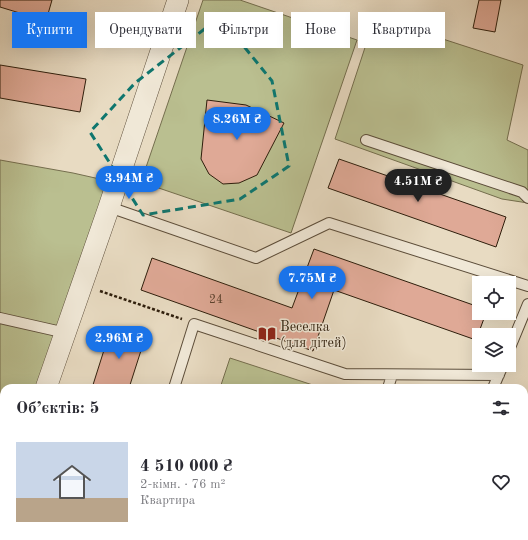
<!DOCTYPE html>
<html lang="uk">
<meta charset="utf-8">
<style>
body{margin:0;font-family:"Old Standard TT",serif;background:#f7f7f7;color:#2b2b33;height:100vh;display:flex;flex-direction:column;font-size:15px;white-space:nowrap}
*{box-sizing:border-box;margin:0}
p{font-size:13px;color:#7c7c81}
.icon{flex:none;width:22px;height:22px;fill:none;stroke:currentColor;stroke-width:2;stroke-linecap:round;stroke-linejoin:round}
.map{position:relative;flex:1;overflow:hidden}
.details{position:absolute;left:0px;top:384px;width:528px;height:156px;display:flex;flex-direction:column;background:#fff;border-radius:12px 12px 0 0;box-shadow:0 4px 16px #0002}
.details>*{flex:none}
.top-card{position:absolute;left:12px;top:12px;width:504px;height:36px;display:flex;gap:8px}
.fabs{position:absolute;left:472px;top:276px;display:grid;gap:8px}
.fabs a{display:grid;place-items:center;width:44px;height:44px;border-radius:0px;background:#fff;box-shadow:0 4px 16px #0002;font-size:20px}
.price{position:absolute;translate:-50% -34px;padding:0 9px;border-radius:14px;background:#1a73e8;color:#fff;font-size:13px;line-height:26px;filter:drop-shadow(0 1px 2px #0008)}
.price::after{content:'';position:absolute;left:50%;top:24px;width:12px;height:9px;margin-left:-6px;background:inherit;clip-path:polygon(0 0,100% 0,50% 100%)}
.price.selected{background:#222;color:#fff}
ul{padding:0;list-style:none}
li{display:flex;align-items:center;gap:12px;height:100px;padding:0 16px}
li span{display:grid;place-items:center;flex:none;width:112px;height:80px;border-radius:0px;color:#555}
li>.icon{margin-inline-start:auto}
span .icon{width:48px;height:48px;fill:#fffc;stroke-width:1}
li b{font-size:17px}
h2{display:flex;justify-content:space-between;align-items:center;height:48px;padding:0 16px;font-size:17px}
.pill{padding:0 14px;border-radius:0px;background:#fff;box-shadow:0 4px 16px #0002;font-size:14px;line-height:36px}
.pill.selected{background:#1a73e8;color:#fff}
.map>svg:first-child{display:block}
.green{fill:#babf90;stroke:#746e4e}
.building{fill:#dfa996;stroke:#2e1e0c}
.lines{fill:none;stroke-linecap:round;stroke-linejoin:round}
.lane-casing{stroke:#5c4d3a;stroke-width:12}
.street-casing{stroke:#5c4d3a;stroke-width:22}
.secondary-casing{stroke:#2e1e0c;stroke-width:24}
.path{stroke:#2e1e0c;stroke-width:2.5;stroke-dasharray:3 2;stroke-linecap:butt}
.lane{stroke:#f0e8d7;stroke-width:10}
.street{stroke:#f0e8d7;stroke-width:21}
.secondary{stroke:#f0e8d7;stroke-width:22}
.marked{fill:none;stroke:#0f766e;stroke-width:3;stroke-dasharray:8 5;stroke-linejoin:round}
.labels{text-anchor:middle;stroke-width:3;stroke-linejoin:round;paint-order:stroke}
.number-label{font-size:12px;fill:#5a412e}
.poi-label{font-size:14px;fill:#2e1e0c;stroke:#f0e8d7;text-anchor:start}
</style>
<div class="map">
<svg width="528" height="540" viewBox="0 0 528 540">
<rect width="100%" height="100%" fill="#e8dbc2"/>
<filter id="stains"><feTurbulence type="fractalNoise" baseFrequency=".005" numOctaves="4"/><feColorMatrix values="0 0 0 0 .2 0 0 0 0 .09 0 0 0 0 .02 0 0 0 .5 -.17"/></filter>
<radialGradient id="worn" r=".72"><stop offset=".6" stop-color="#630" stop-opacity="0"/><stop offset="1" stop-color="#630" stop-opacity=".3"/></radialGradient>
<path class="green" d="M203,0H240L357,40L291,233L141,182Z
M375,17L523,65L507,140L528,150V203L502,199L335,139Z
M0,160L73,173L113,182L36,388H4V472L0,483Z
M230,358L322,388H220Z"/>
<path class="building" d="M0,0H52L46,21L0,7Z
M479,0H501L495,32L473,28Z
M0,65L86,79L80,112L0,98Z
M207,100L246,105L284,123L257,175L239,183L223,184L209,174L201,159Z
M339,159L506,217L496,247L328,188Z
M314,249L479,307V313H486L476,340L334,290L313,351L141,290L152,258L292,308Z
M111,328L145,338L129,388H92Z"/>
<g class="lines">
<g class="lane-casing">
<path id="lane" d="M366,140L522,192L528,198
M109,207L256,258L329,223L528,286
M0,318L66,333
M509,350L528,304
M174,388L194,324L345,374L499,375
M388,388L392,375
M493,388L503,365
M115,536L126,540
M223,536L234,540
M101,540L102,536
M336,540L338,536
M428,540L430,536"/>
</g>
<g class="street-casing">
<path id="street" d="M46,388L109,207L178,0
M0,519L4,508"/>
</g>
<g class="secondary-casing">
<path id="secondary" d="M524,529L528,526
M506,540L512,536"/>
</g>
<path class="path" d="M100,291L182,319
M474,540L479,536"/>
<use href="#lane" class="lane"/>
<use href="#street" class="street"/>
<use href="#secondary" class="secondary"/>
</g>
<path class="marked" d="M220,17L272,81L289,166L240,199L143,215L90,132L135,83Z"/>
<defs>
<g id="library-bare" transform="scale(1.38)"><path d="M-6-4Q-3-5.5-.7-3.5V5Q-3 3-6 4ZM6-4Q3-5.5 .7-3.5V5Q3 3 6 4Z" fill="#8f2418" stroke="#f0e8d7" stroke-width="2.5" paint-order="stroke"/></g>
</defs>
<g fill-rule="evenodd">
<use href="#library-bare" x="267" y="334"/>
</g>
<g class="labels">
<g class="number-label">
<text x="216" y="303">24</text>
</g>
<g class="poi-label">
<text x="280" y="331">Веселка<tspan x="280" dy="16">(для дітей)</tspan></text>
</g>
</g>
<rect width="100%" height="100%" filter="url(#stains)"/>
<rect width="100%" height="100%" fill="url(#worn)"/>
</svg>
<div class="fabs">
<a><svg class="icon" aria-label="locate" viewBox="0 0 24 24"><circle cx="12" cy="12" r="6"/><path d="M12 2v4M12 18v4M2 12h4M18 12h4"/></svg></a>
<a><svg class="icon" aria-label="layers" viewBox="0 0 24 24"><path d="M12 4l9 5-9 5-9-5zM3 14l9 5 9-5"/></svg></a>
</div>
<b class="price" style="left:237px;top:141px">8.26M ₴</b>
<b class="price" style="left:129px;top:200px">3.94M ₴</b>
<b class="price selected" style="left:418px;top:203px">4.51M ₴</b>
<b class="price" style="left:312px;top:300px">7.75M ₴</b>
<b class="price" style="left:119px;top:360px">2.96M ₴</b>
<div class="top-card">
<a class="pill selected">Купити</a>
<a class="pill">Орендувати</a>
<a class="pill">Фільтри</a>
<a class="pill">Нове</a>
<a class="pill">Квартира</a>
</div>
<section class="details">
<h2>Об’єктів: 5<svg class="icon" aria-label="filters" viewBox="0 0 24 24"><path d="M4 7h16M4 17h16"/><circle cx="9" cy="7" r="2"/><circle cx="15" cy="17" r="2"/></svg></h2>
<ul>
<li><span style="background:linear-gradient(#c9d6e8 70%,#b9a48a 0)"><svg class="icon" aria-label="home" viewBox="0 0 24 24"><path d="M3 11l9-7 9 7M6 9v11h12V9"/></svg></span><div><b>4 510 000 ₴</b><p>2-кімн. · 76 m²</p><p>Квартира</p></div><svg class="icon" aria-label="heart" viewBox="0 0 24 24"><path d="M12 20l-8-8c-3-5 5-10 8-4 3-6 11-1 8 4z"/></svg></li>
</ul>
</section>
</div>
